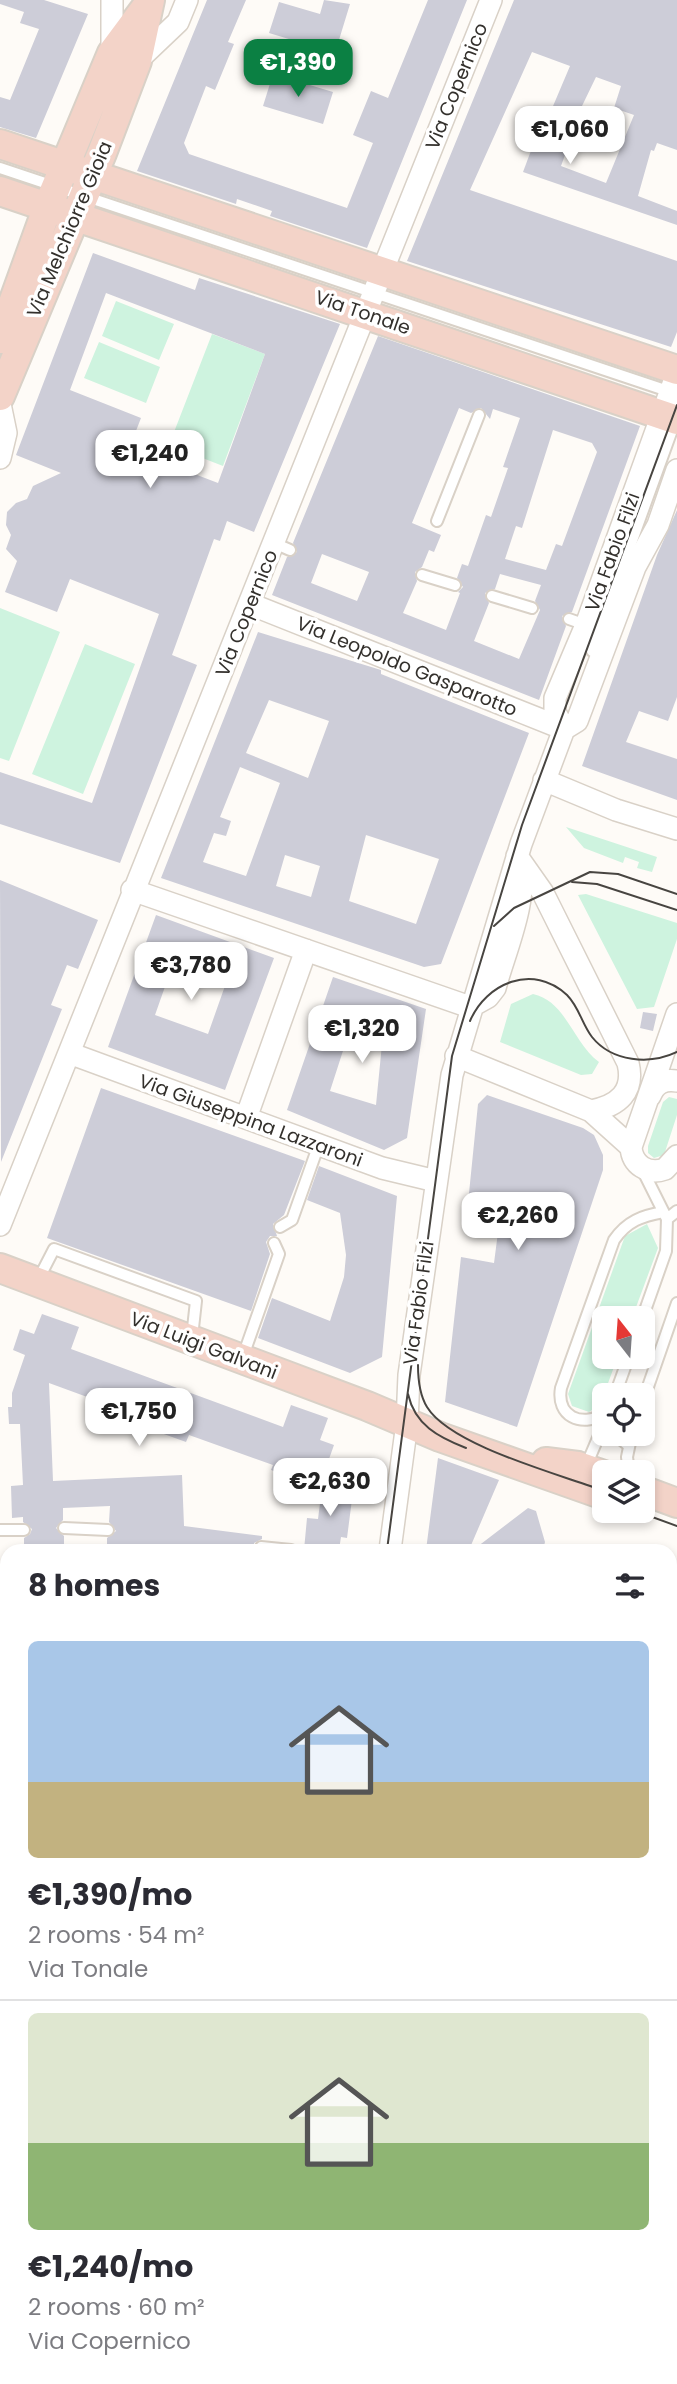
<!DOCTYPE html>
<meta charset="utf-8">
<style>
body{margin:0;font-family:Poppins,sans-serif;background:#f2f2f3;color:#2b2b33;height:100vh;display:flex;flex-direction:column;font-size:26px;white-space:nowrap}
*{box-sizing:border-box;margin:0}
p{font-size:23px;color:#7c7c81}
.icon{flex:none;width:38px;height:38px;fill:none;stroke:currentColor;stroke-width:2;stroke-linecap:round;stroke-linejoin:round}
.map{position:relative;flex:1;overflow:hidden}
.details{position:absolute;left:0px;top:1544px;width:677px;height:842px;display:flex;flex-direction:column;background:#fff;border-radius:21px 21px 0 0;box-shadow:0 4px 10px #0003}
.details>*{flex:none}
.needle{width:46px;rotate:343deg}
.buttons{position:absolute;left:592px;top:1306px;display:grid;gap:14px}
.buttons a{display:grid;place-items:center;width:63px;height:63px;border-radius:10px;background:#fff;box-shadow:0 4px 10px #0003;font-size:35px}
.price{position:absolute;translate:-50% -60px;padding:0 16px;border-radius:14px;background:#fff;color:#222;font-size:23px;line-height:46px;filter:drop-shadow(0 2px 4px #0008)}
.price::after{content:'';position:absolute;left:50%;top:42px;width:21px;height:16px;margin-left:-10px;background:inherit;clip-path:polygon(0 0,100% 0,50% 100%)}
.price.on{background:#0b8043;color:#fff}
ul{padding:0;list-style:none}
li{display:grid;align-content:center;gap:14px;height:371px;padding:0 28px}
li+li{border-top:2px solid #e1e1e2}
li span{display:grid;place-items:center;height:217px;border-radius:10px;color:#555}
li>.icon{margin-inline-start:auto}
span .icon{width:126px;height:126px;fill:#fffc;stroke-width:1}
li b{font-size:30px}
h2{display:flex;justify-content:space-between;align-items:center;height:84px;padding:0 28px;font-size:30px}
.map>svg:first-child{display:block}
.green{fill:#cef3df}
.building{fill:#cdcdd8;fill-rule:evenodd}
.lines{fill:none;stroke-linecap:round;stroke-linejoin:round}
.lane-casing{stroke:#d9d1c7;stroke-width:14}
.street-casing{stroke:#d9d1c7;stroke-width:24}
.secondary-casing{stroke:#d9d1c7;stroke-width:32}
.lane{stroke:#fff;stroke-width:10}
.street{stroke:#fff;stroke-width:21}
.secondary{stroke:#f3d3c8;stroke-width:28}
.tram{stroke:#484541;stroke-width:2}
.labels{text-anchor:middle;stroke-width:7;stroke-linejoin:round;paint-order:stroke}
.street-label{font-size:19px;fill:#33302c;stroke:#fff}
</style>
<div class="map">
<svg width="677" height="2384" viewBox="0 0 677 2384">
<rect width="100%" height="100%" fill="#fefbf7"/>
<path class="green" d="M116,301L174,324L159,360L102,336Z
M212,334L265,354L223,466L169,445Z
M99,342L160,367L146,403L84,378Z
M0,608L60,632L9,761L0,758Z
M85,644L135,664L83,794L32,774Z
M566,827L657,857L652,872L637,868L639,862L625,857L623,863L584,848Z
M586,894L677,923V939L654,1007L637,1009L578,895Z
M533,994C566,1001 573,1043 599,1062L592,1074L581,1075L500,1042L511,1004Z
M669,1097L677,1099V1115L664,1155L654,1158L648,1153V1146L663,1102Z
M647,1224L658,1248L632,1318H604V1356H618L600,1405L589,1412L572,1406L568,1394L625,1236Z"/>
<path class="building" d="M0,0H44L88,14L36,138L0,127V97L10,100L39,29L20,23L24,12L0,4Z
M207,0H246L228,42L234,44L215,90L206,86L184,143L189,154L347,208L373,143L353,135L371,91L388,98L428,0H467L367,248L270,216L272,211L237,199L236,204L137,171Z
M324,0L350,4L335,53L269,33L279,2L320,14Z
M514,0H677V150L657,143L654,151L651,150L638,196L677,211V225L523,172L541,124L545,125L570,66L532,52L470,190L677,261V332L671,347L407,261ZM596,77L621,86L614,108L634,115L606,183L561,166L572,136L568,135Z
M273,74L333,92L323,124L263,106Z
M93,253L195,290L199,278L340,324L254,532L227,521L220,541L214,539L172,655L197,665L120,863L0,824V772L92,803L159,614L70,579L57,612L5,592L17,561L6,549L11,535L6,525L7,512L16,503L27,499L33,486L61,473L16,455ZM106,293L265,354L218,483L129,449L141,418L70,390Z
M378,336L640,426L572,612L562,616L566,626L539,700L272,595L287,557L297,552L293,543ZM459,408L471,413L481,408L490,419L493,409L520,418L503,467L508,468L491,517L486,515L468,566L462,564L457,578L463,587L458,592L460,593L446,630L403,613L417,581L415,572L422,567L429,550L434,552L441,535L412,523ZM553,430L592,443L597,452L562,546L556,544L546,570L505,559L516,526L522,528ZM322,554L369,572L357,601L311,583ZM500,574L541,585L535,601L540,610L519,659L474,641L489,603L485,593L495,589Z
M677,510V697L668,721L639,711L626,742L677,759V800L582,766L657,555Z
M258,632L381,670V674L529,733L441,964L424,967L161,878ZM269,700L329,721L308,778L246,753ZM240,767L280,783L246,876L203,862L214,833L226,836L231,821L220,817ZM366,835L439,859L416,924L349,901ZM285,855L320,866L311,897L276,886Z
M0,880L98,920L78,969L67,965L51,1005L62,1009L1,1162Z
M156,915L274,958L225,1090L108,1047ZM173,964L226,983L208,1034L155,1015Z
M333,977L426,1009L407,1138L384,1150L287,1110ZM352,1023L383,1034L376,1105L330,1091Z
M643,1012L657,1014L653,1031L640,1028Z
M101,1088L305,1161L284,1215L273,1224L277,1236H270L266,1242L270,1254L251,1311L47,1238Z
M487,1095L583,1128L594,1135L603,1155V1170L517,1427L445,1402L461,1257L494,1263L501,1209L468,1203L478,1104Z
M319,1166L397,1196L382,1357L350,1373L258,1338L272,1298L330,1321L344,1277L346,1255L340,1213L307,1200Z
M42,1314L79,1327L71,1349L283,1427L291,1405L328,1418L320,1440L334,1445L319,1487L271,1470L273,1465L189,1435L186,1442L136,1424L139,1416L49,1383L53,1481L182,1475L184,1526L262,1536V1539L254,1543V1550H107V1538L116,1531L109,1522L110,1506L63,1508V1520L56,1528L64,1536V1550H24V1538L30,1534L32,1529L23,1522V1517L12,1518L11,1486L23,1485L20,1424H9L8,1407H12V1393L25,1355L13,1350L20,1329L34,1334Z
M438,1458L499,1480L469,1550H426Z
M323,1480L354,1484L347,1538L341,1537L339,1550H304L307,1518L318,1519Z
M528,1508L536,1511L545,1542L543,1550H473Z"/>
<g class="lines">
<g class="lane-casing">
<path id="lane" d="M0,168L671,392
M437,521L479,415
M274,543L290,550
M422,575L455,585
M492,596L532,608
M569,619L586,625
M592,651L676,419
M642,1169L666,1217
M280,1227L292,1220L319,1144
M37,1282L54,1249L196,1301L192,1337
M642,1319L666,1251L667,1219L677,1211
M242,1359L279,1254L274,1243
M615,1395L629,1356
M642,1404L677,1303
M604,1414C581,1428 556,1416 561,1388L614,1240C627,1221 642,1216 663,1212
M613,1433L628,1445
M586,1466L604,1424
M629,1472L627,1457L632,1433
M64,1528L108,1530
M0,1530H24
M261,1547L291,1550
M670,2234L677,2214
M556,2384L558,2378
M621,2384L623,2378"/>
</g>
<g class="street-casing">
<path id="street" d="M112,53V0
M137,61L178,22L187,0
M0,404L6,433L0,458
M250,604L564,729
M564,729L555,712V698L586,625L677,373
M544,780L616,810L677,829
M517,856L543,893L628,1063C635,1092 618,1106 591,1111
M132,890L470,1007
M470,1007L488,997L495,988C505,951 529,898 519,862
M677,1014L631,1147C632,1165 648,1175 665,1169L677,1156
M69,1053L382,1168L436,1181
M456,1056L591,1111L631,1147
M650,1096C655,1083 664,1079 677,1081
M246,1118L306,950
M0,1225L491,0
M390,1550L407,1423L409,1375L452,1075L521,844L564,729L577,721L635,567L658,525L677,470
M670,1694L677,1691
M0,1707L7,1915
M0,2040L7,2037
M670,2076L677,2078
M0,2258H7
M670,2342L677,2344
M24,2378V2384
M284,2384V2378"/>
</g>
<g class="secondary-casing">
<path id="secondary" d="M0,144L677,370
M0,191L677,420
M0,339L48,206L112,53L144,10
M0,396L102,153L137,61L150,0
M0,1268L367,1406L440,1437L604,1495
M546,1462L578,1466L604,1475
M642,1490L677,1503
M670,2174L677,2154
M670,2301L677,2281
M602,2384L604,2378
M643,2384L645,2378"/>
</g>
<use href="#lane" class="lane"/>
<use href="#street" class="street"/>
<use href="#secondary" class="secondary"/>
<path class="tram" d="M572,882L597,884L677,910
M494,926L514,908L590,872L618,874L677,894
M470,1021C486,983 533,963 567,995C579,1007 582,1024 592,1037C612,1062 650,1065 677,1052
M418,1365C418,1379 419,1394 427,1407C451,1446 559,1474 604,1491
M408,1394C415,1425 438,1437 466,1448
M633,1510L677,1526
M387,1550L452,1056L522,825L677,405
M287,2384L288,2378"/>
</g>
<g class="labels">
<g class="street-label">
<text transform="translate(456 86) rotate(-68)" y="7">Via Copernico</text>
<text transform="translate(69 229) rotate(-67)" y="7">Via Melchiorre Gioia</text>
<text transform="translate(363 312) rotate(19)" y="7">Via Tonale</text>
<text transform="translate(612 552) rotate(-70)" y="7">Via Fabio Filzi</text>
<text transform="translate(246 613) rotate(-68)" y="7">Via Copernico</text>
<text transform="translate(407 666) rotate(22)" y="7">Via Leopoldo Gasparotto</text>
<text transform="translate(251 1120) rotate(20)" y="7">Via Giuseppina Lazzaroni</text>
<text transform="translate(418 1303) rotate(-82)" y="7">Via Fabio Filzi</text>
<text transform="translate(204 1345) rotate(21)" y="7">Via Luigi Galvani</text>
</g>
</g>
</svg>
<div class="buttons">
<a><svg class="needle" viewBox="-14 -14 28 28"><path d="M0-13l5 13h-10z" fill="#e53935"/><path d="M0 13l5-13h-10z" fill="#7c7c81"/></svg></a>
<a><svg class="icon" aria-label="locate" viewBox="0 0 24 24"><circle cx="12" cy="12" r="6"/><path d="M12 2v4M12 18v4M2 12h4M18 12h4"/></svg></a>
<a><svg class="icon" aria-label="layers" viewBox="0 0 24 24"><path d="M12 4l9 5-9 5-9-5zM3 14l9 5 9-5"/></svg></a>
</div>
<b class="price on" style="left:298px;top:99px">€1,390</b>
<b class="price" style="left:570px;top:166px">€1,060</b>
<b class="price" style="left:150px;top:490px">€1,240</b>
<b class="price" style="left:191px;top:1002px">€3,780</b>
<b class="price" style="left:362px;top:1065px">€1,320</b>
<b class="price" style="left:518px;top:1252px">€2,260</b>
<b class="price" style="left:139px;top:1448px">€1,750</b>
<b class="price" style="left:330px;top:1518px">€2,630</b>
<section class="details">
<h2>8 homes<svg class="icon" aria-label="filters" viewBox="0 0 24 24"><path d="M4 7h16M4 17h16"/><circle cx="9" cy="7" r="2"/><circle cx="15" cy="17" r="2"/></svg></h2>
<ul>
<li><span style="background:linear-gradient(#a9c7e8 65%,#c2b280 0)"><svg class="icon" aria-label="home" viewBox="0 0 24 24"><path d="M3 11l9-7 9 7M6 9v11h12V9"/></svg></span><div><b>€1,390/mo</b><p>2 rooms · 54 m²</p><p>Via Tonale</p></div></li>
<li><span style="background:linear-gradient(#dfe7d0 60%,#8fb573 0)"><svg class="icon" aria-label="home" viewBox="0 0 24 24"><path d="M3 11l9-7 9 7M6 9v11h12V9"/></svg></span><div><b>€1,240/mo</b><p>2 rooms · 60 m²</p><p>Via Copernico</p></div></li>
</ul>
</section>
</div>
